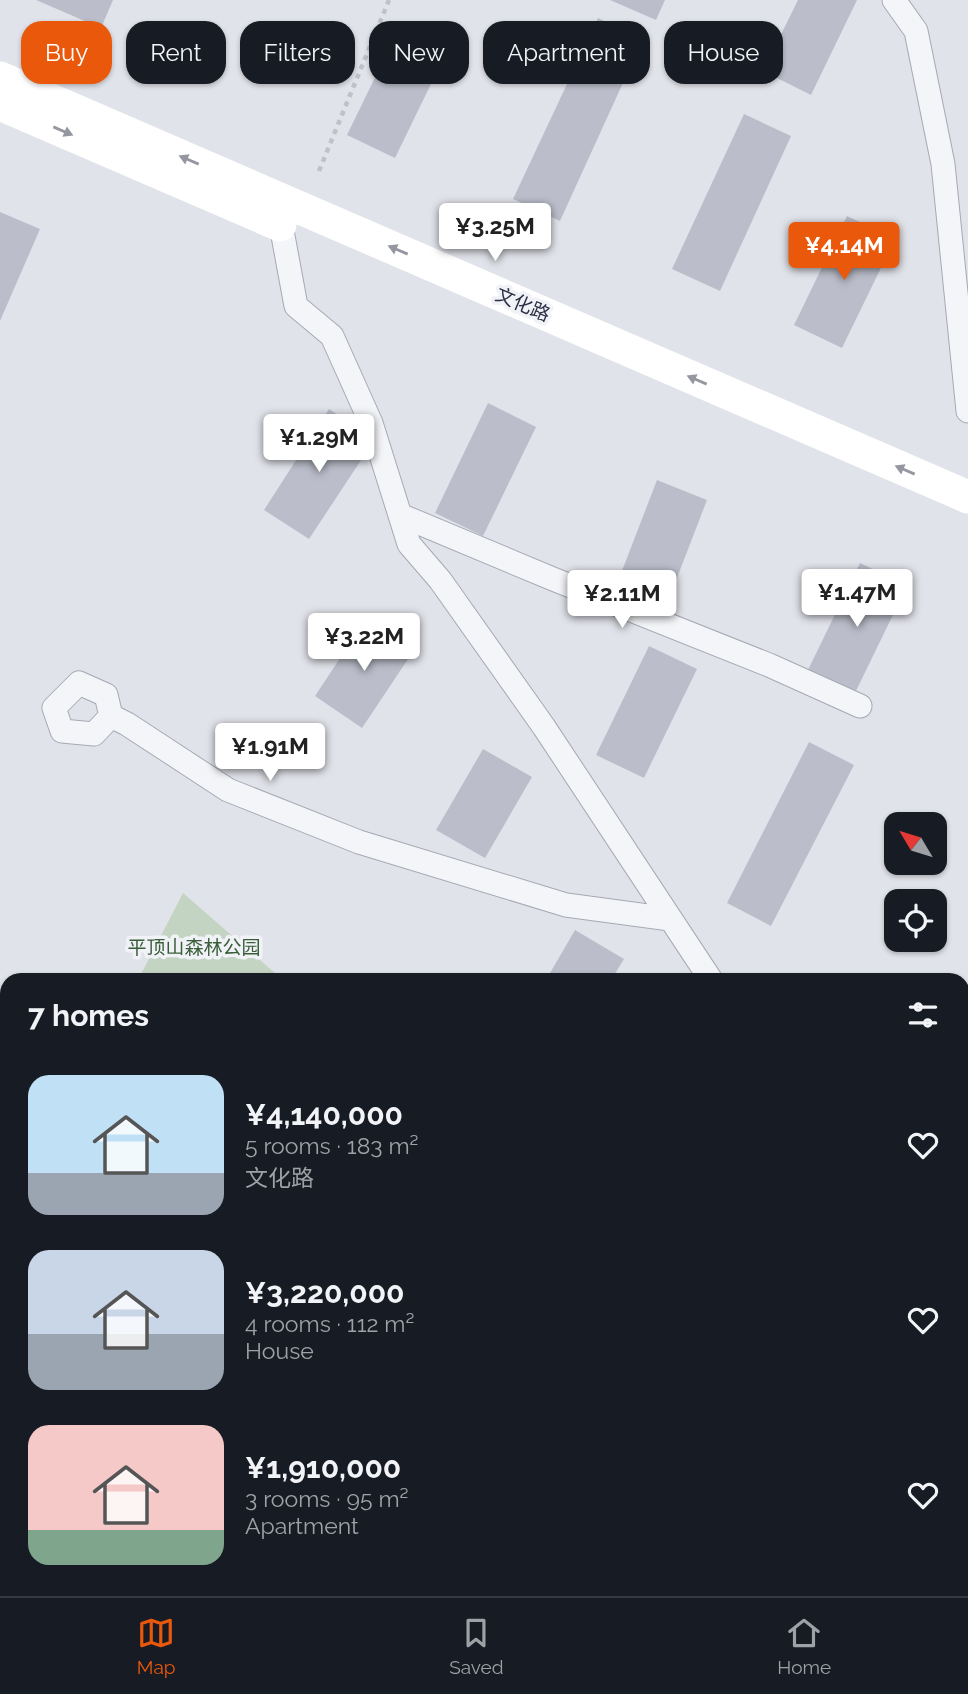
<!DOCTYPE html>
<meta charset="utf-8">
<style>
body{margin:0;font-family:Raleway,"Noto Sans SC",sans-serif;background:#20242c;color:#f1f3f6;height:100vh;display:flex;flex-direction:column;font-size:26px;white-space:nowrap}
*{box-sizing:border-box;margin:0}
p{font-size:23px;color:#9ea1a6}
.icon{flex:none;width:38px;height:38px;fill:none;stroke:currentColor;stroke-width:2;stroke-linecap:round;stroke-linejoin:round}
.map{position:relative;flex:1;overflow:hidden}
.panel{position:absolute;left:0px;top:973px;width:970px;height:623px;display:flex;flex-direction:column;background:#171b24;border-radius:21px 21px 0 0;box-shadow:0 2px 5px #0004}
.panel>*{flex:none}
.hud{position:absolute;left:21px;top:21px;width:928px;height:63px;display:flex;gap:14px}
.needle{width:46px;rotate:308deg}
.buttons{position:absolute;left:884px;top:812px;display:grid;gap:14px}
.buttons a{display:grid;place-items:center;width:63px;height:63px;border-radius:14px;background:#171b24;box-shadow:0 2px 5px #0004;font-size:35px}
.price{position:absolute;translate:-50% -60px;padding:0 16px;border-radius:7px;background:#fff;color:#222;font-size:23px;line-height:46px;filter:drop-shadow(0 2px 4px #0008)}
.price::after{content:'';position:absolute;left:50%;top:42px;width:21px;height:16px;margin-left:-10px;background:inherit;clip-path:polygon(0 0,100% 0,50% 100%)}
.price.active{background:#ea580c;color:#fff}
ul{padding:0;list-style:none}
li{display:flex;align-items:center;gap:21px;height:175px;padding:0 28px}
li span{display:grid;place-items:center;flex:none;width:196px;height:140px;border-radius:21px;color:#555}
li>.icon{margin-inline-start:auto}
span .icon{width:84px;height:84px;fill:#fffc;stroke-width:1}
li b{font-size:30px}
h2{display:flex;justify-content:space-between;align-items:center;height:84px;padding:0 28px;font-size:30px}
.tag{padding:0 24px;border-radius:21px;background:#171b24;box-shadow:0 2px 5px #0004;font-size:24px;line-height:63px}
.tag.active{background:#ea580c;color:#fff}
.dock{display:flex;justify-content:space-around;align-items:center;height:98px;border-top:2px solid #363941;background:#171b24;font-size:19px;color:#9ea1a6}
.dock a{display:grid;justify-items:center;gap:4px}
.dock .active{color:#ea580c}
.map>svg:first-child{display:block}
.green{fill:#c4d4c2}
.building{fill:#bbbeca}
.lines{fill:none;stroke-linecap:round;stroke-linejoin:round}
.street-casing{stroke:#a6a9b4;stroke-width:25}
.path{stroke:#bfc1c9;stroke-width:4.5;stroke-dasharray:5 5;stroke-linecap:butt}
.street{stroke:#f4f5f8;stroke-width:23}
.secondary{stroke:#fff;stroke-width:33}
.oneway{fill:#9496a0}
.labels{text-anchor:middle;stroke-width:7;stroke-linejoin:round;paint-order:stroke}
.street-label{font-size:19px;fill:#292e42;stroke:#f1f2f7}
.park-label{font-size:19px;fill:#385d37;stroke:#f1f2f7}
</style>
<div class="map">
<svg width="968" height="1596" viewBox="0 0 968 1596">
<rect width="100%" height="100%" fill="#e1e3ea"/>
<path class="green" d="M183,893L283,980H138Z
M7,1234V1589H415L416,1596H0V1248Z"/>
<path class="building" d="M36,0H113L101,28Z
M610,0H665L656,20Z
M798,0H857L811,95L763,71Z
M598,18L643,39L560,221L513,199Z
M400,26L448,49L395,158L347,135Z
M744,114L791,136L720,291L672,269Z
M0,212L40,229L0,321Z
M847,216L895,239L842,348L794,325Z
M488,403L536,427L483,536L435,513Z
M329,409L375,439L309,539L264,510Z
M657,480L707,500L665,609L615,589Z
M860,563L907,586L854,695L807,672Z
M366,619L414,650L362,728L315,696Z
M649,646L697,669L644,778L596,755Z
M809,742L854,765L771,926L727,903Z
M483,749L532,777L485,858L436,830Z
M575,930L624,959L611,980H546Z
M968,1435V1569L962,1580V1446Z"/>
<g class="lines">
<g class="street-casing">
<path id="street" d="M894,0L916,31L943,164L968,411
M281,211V225L296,306L332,336L371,423L409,544L440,580L544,727L711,980
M400,515L553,579L769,665L860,706
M111,716L94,734L62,731L54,708L79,683L106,695L111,716L127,724L228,790L359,842L566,905L670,919
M962,1280L968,1284"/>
</g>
<path class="path" d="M319,171L389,0"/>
<use href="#street" class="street"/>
<path class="secondary" d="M0,78L968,497
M0,104L280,225"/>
</g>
<defs><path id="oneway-solid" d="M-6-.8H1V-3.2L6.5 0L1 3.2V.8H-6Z" transform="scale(1.75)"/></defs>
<g class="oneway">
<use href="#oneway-solid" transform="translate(63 131) rotate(23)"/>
<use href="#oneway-solid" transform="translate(189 160) rotate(-157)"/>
<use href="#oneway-solid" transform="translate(398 250) rotate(-157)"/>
<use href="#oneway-solid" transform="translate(697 380) rotate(-157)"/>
<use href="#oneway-solid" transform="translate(905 470) rotate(-157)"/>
</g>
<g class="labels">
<g class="street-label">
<text transform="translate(523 304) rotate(23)" y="7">文化路</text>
</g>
<g class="park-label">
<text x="194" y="954">平顶山森林公园</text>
</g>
</g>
</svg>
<div class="buttons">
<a><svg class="needle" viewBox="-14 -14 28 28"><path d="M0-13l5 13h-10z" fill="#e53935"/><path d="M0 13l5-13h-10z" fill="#9ea1a6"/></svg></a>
<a><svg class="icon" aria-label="locate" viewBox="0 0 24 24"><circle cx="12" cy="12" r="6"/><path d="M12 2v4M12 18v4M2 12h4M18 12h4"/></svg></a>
</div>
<b class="price" style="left:495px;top:263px">¥3.25M</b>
<b class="price active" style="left:844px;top:282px">¥4.14M</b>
<b class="price" style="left:319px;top:474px">¥1.29M</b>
<b class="price" style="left:857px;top:629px">¥1.47M</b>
<b class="price" style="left:622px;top:630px">¥2.11M</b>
<b class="price" style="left:364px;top:673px">¥3.22M</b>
<b class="price" style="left:270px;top:783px">¥1.91M</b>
<div class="hud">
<a class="tag active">Buy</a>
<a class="tag">Rent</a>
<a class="tag">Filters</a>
<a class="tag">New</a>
<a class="tag">Apartment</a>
<a class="tag">House</a>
</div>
<section class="panel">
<h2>7 homes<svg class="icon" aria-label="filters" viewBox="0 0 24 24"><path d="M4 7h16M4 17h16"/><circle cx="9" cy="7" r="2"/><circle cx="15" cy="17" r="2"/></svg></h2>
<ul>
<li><span style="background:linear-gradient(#bfe0f5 70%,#9aa5b1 0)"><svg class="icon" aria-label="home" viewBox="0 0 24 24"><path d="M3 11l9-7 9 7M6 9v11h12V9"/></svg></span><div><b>¥4,140,000</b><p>5 rooms · 183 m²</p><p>文化路</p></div><svg class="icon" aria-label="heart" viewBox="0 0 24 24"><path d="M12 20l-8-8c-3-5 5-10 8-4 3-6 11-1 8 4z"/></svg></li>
<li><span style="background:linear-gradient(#c9d6e8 60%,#9aa5b1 0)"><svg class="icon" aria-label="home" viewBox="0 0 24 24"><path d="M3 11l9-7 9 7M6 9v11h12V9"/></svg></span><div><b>¥3,220,000</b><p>4 rooms · 112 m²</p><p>House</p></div><svg class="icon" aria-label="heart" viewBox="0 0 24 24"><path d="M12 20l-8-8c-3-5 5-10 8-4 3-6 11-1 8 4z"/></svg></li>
<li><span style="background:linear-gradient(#f6c9c9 75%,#7fa58c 0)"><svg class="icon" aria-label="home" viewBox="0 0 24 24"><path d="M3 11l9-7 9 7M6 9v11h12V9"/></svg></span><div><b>¥1,910,000</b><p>3 rooms · 95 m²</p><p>Apartment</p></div><svg class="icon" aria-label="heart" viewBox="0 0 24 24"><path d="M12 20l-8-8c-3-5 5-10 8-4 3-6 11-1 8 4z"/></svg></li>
</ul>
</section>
</div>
<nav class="dock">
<a class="active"><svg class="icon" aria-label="map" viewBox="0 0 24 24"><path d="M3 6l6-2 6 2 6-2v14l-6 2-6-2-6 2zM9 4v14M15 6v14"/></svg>Map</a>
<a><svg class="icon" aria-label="saved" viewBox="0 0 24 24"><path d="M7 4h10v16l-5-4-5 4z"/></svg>Saved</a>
<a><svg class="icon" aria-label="home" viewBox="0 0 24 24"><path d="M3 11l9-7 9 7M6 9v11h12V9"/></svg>Home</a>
</nav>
